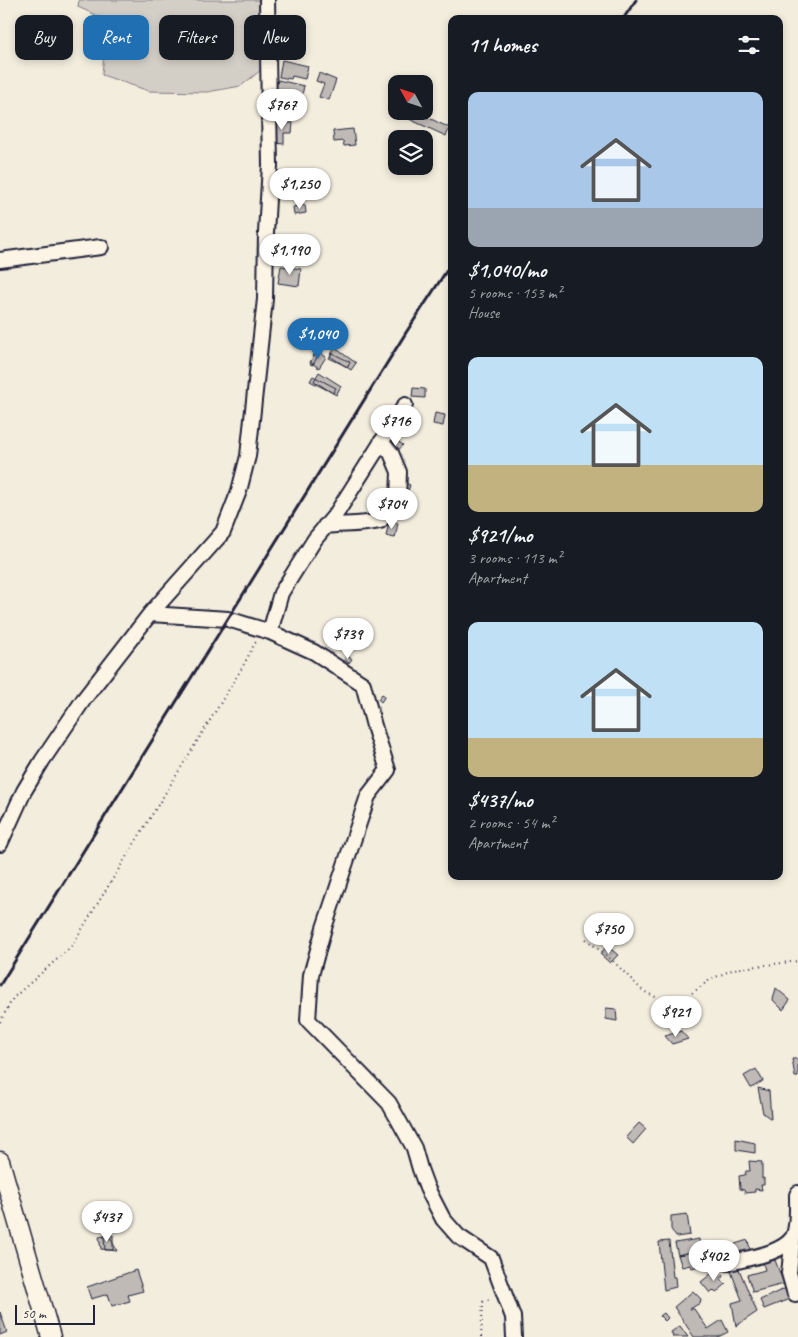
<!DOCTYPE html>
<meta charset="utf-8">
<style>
body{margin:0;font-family:Caveat,sans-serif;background:#20242c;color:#f1f3f6;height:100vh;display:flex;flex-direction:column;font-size:19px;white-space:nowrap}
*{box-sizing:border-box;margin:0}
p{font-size:16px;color:#9ea1a6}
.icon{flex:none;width:28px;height:28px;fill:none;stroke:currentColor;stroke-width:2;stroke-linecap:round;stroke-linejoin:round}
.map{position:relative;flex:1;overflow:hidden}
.drawer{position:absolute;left:448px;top:15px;width:335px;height:865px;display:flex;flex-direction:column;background:#171b24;border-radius:10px;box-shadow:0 2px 8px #0003}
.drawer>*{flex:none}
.top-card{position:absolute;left:15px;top:15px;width:358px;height:45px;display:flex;gap:10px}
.needle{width:32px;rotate:310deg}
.tools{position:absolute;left:388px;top:75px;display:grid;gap:10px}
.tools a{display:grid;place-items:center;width:45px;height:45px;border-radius:10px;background:#171b24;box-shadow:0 2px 8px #0003;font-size:25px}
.scale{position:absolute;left:15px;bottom:12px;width:80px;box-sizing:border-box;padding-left:5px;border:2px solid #22223b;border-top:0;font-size:14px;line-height:18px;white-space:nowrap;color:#22223b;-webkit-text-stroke:4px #fcf5e5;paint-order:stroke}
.price{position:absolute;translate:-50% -42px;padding:0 11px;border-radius:18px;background:#fff;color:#222;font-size:16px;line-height:32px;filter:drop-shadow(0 1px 2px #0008)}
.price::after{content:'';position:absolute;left:50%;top:30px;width:15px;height:11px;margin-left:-8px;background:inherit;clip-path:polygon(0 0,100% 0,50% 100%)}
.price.on{background:#1f6fb2;color:#fff}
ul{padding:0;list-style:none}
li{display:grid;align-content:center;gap:10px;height:265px;padding:0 20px}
li span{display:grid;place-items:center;height:155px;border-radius:10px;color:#555}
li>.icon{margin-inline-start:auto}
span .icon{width:90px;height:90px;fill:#fffc;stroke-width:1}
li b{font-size:21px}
h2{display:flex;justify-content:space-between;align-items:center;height:60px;padding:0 20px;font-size:21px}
.pill{padding:0 18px;border-radius:10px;background:#171b24;box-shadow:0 2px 8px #0003;font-size:18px;line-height:45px}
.pill.on{background:#1f6fb2;color:#fff}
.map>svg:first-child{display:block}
.green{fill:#d4cfc6;stroke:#7b7880}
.building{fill:#bfbab6;stroke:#22223b}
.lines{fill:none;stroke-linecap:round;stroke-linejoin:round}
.minor-casing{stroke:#22223b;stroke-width:18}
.major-casing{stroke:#22223b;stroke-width:21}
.path{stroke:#22223b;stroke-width:2;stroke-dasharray:1 4;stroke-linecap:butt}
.minor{stroke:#fcf5e5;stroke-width:14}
.major{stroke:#fcf5e5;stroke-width:18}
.rail{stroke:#22223b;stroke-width:3}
</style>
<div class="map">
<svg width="798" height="1337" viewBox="0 0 798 1337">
<rect width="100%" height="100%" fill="#f3edde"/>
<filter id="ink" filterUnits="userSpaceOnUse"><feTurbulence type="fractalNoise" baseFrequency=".02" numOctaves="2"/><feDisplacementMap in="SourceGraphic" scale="10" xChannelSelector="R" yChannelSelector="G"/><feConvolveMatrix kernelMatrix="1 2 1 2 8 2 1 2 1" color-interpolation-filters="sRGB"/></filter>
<g filter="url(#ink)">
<path class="green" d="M79,0H270L261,27V70L241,86L207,92L149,91L102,75L107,20L78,7Z"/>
<path class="building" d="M282,60L308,66L305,79L292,76L291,79L279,77Z
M319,73L336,80L329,100L319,97L324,84L316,81Z
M278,80L304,86L302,95L276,89Z
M400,111H414L450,128L446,136L398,114Z
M275,122L293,123L292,133H284V144L274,143Z
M353,129L355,145L344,146L343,141L334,142L333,131Z
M305,205L306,213L294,215L293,207Z
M281,266L301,269L299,286L278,283Z
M335,348L356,363L351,370L330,356Z
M318,351L326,357L319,368L310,362Z
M315,352L319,353L313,365L310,364Z
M332,353L350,362L348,367L329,358Z
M319,372L341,386L336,395L314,381Z
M313,376L336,388L333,393L310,381Z
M413,388L425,389V398L412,397Z
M435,413L445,415L443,426L433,424Z
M396,440L403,445L395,454L389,449Z
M403,482L410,485L407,494L400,491Z
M389,522L398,523L395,538L386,536Z
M347,656L352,659L349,663L344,660Z
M382,694L385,696L381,702L378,699Z
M607,946L618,955L610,963L600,954Z
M776,988L790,1000L783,1010L773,1000Z
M606,1008L616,1009L617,1021L606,1019Z
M681,1031L688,1039L672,1044L665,1036Z
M792,1059H798V1077H795Z
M756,1069L763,1081L751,1088L744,1076Z
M758,1088L769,1091L771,1119L763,1113Z
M639,1123L646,1129L633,1144L626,1137Z
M736,1139L755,1143V1153L736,1150Z
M749,1161L762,1162V1179L764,1178V1185H761L762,1190L755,1189V1192L745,1193L744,1190L740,1189L739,1176L745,1175L746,1171H750Z
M687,1214L690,1235L676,1237L671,1229V1216Z
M109,1235L117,1251L101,1249L99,1237Z
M113,1235V1250H105L104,1236Z
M699,1239L700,1250L678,1255L675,1243Z
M748,1240L750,1250L737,1253L735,1244Z
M669,1241L673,1277H675L676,1287L664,1290L659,1242Z
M700,1250L706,1264L692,1268L690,1265L682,1267L678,1255Z
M775,1260L784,1284L753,1292L747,1275L765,1270L763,1263Z
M738,1267L757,1312L736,1326L732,1303L742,1300L730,1269Z
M717,1269L724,1276L720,1279L726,1284L716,1293L713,1290L710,1293L701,1282Z
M136,1270L143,1291L128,1295L130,1301L112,1306L108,1294L91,1299L87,1287Z
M786,1288L792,1298L764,1309L760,1300Z
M693,1291L701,1299L700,1303L690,1309H694L708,1329L722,1320L728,1332L718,1337H694L674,1307Z
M0,1312L7,1332L0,1335Z
M664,1313L668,1318L665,1321L660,1316Z
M680,1326L688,1337H672L673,1336L671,1332Z"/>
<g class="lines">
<g class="minor-casing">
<path id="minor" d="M0,260L101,247
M325,526C344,524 361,525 380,521L398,499L399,472L391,453L381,442
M150,614L228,619L270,632L314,652L363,684L374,726L388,770L368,796L324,928L311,975L308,1020L389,1103L414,1148L420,1169L427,1188L443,1219L458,1236L491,1258L513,1317L514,1337
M270,632L281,593L315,539L336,514L405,405
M0,844L24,791L42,761L84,699L150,614L223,532L239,491L248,456L265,299L266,233L270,165L267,0
M793,1237L789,1273L795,1294
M729,1263C747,1258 782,1254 793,1237C798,1227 797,1208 797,1195L798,1193"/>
</g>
<g class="major-casing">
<path id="major" d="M0,1161L51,1337"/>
</g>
<path class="path" d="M586,939L613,961L643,991L664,1001L688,996L711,979L734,969L798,961
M0,1022L13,998L71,947L242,668L255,643L258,641
M481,1337L483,1302L492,1298"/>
<use href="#minor" class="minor"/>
<use href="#major" class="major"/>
<path class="rail" d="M623,19L636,0
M0,985L407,331L451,264"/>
</g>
</g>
</svg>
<div class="tools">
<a><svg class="needle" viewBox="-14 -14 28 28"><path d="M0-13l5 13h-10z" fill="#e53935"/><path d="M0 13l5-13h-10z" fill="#9ea1a6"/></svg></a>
<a><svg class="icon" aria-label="layers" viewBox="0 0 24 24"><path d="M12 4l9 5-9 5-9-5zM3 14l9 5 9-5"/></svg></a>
</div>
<div class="scale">50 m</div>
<b class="price" style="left:282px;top:131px">$767</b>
<b class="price" style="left:300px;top:210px">$1,250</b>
<b class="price" style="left:290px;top:276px">$1,190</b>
<b class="price on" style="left:318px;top:360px">$1,040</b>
<b class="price" style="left:396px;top:447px">$716</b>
<b class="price" style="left:392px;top:530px">$704</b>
<b class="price" style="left:348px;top:660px">$739</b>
<b class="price" style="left:609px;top:955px">$750</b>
<b class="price" style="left:676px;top:1038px">$921</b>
<b class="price" style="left:107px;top:1243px">$437</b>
<b class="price" style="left:714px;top:1282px">$402</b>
<div class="top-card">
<a class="pill">Buy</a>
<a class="pill on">Rent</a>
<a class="pill">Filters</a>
<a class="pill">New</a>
</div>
<section class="drawer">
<h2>11 homes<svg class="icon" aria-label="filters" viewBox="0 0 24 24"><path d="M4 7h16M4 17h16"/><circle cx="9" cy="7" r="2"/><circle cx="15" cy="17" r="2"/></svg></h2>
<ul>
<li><span style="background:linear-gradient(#a9c7e8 75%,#9aa5b1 0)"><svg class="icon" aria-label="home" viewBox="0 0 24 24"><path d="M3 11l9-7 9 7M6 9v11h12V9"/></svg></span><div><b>$1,040/mo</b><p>5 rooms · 153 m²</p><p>House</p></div></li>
<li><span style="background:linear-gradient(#bfe0f5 70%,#c2b280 0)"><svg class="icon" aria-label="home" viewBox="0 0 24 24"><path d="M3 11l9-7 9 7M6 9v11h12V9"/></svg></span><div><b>$921/mo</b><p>3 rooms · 113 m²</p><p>Apartment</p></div></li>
<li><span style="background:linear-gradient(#bfe0f5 75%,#c2b280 0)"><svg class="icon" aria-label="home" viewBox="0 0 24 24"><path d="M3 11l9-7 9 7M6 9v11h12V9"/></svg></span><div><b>$437/mo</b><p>2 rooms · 54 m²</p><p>Apartment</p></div></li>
</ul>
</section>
</div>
